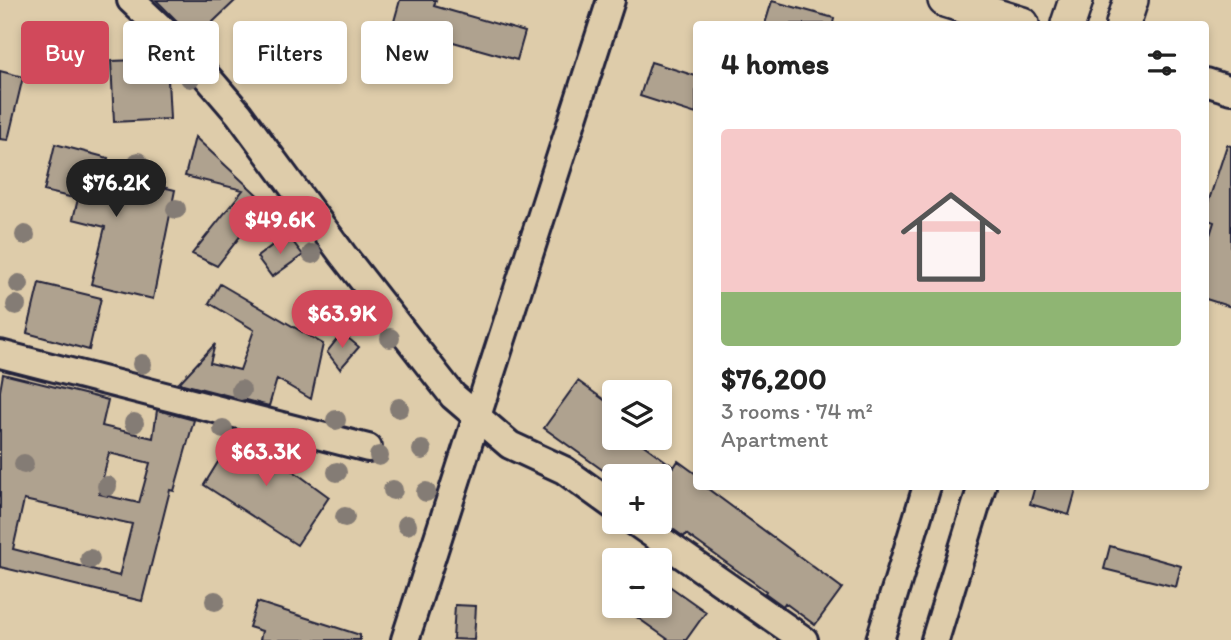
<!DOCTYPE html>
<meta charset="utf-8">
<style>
body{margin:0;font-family:Itim,sans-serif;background:#f6f6f6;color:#222;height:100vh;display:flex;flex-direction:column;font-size:26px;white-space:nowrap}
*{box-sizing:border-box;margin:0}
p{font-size:23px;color:#767676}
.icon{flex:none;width:38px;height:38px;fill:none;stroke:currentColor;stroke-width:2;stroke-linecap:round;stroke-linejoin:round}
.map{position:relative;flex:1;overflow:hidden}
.panel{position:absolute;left:693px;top:21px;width:516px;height:469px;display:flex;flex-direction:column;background:#fff;border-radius:7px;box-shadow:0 4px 10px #0003}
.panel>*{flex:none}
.top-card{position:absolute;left:21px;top:21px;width:567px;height:63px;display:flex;gap:14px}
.controls{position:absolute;left:602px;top:380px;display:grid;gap:14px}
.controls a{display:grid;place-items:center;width:70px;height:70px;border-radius:7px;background:#fff;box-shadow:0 4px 10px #0003;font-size:35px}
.price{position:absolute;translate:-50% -60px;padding:0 16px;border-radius:24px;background:#d1495b;color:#fff;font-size:23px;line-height:46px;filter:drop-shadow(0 2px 4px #0008)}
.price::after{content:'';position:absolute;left:50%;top:42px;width:21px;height:16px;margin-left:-10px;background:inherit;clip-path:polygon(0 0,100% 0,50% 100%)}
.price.on{background:#222;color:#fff}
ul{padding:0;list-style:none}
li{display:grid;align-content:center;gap:14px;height:371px;padding:0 28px}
li span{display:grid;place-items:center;height:217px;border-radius:7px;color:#555}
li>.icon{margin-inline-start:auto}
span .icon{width:126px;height:126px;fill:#fffc;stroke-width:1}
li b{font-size:30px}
h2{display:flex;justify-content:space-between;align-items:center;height:84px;padding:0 28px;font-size:30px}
.chip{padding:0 24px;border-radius:7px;background:#fff;box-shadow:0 4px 10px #0003;font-size:24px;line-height:63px}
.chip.on{background:#d1495b;color:#fff}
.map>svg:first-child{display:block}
.building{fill:#afa28f;stroke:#22223b;stroke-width:2;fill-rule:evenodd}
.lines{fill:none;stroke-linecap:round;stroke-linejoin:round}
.minor-casing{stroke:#22223b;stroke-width:32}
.major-casing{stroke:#22223b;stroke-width:38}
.minor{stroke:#deccaa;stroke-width:26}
.major{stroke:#deccaa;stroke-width:33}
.tree{fill:#847b75}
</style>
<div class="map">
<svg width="1231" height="640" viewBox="0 0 1231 640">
<rect width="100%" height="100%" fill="#deccaa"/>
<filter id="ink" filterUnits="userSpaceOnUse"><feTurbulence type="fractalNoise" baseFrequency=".0143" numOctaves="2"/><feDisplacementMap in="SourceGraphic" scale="14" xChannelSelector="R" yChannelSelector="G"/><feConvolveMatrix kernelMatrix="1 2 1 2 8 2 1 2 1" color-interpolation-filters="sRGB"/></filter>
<g filter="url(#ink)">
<path class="building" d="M156,0H236L195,39Z
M400,0H436L434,6L525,32L517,60L393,25Z
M772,1L834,18L833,24H765Z
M167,59L170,119L114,122L111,61Z
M651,62L696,76V114L640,96Z
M0,71L23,77L8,140L0,139Z
M195,137L266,203L217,266L192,254L243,190L185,176Z
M55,144L108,158L104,173L175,190L153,299L91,284L105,227L73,219L78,199L44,191Z
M1227,145L1231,146V307L1206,299V248L1214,222L1206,219V209Z
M287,234L303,255L272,277L257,257Z
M39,283L101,298L89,350L27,333Z
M220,284L323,344L311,399L277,379L269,406L179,383L215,344L210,363L240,370L254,330L209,303Z
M342,333L359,347L340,369L327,352Z
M3,374L108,400L102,426L153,438L157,410L194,420L174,491L170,490L142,601L0,567V391ZM109,453L150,463L139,503L99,494ZM24,500L132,524L119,576L13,549Z
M578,381L614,407V438H634L674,467L678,461L696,474V486H704L842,588L815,625L785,603L783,606L765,593L766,591L686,534L684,537L660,520V476H611L544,428Z
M237,431L259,436L257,442L279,455L277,459L329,497L297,545L204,485Z
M1035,486H1077L1069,515L1030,504Z
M1110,546L1181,566L1176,587L1104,569Z
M668,585L706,612L686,640H669L621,606H660V597Z
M257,602L360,635V640H260L262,631L249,627Z
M455,605L476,606L474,640L453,639Z"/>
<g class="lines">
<g class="minor-casing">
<path id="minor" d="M131,0L184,50L239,114L343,255L453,396L510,445L564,470L614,506
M1206,82L1231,90
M0,354L368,448
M635,522L804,640
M405,640L611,0
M880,640L927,486
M935,640L982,486"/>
</g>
<g class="major-casing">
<path id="major" d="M945,0L1022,24
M1068,24L1076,0
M1123,24L1131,0"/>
</g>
<use href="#minor" class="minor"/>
<use href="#major" class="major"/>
</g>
<g class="tree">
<circle cx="190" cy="78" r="10"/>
<circle cx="138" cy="162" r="10"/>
<circle cx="176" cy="209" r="10"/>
<circle cx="25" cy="235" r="10"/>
<circle cx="312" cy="254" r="10"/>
<circle cx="19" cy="284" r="10"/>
<circle cx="16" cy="305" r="10"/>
<circle cx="390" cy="338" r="10"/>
<circle cx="142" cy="364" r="10"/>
<circle cx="241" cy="390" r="10"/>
<circle cx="399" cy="408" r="10"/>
<circle cx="336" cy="420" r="10"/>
<circle cx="134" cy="423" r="10"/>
<circle cx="223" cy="429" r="10"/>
<circle cx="272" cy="439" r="10"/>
<circle cx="422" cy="450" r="10"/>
<circle cx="379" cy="456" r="10"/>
<circle cx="24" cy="464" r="10"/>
<circle cx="337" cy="472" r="10"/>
<circle cx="107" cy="486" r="10"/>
<circle cx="393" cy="490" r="10"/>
<circle cx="426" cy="492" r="10"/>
<circle cx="345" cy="517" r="10"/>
<circle cx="407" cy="525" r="10"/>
<circle cx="90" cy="559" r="10"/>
<circle cx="215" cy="601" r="10"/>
</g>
</g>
</svg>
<div class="controls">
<a><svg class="icon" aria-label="layers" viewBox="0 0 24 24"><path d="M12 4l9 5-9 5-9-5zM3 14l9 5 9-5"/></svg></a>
<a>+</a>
<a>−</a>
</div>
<b class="price on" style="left:116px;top:219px">$76.2K</b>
<b class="price" style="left:280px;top:256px">$49.6K</b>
<b class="price" style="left:342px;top:350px">$63.9K</b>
<b class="price" style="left:266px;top:488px">$63.3K</b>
<div class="top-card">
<a class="chip on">Buy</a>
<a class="chip">Rent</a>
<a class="chip">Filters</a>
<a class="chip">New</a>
</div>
<section class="panel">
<h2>4 homes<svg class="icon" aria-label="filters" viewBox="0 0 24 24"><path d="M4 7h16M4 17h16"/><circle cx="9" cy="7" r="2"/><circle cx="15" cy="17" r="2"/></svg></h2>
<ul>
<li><span style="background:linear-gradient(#f6c9c9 75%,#8fb573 0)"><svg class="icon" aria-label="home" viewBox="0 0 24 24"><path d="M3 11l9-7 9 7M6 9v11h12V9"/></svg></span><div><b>$76,200</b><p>3 rooms · 74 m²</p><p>Apartment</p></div></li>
</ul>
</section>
</div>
